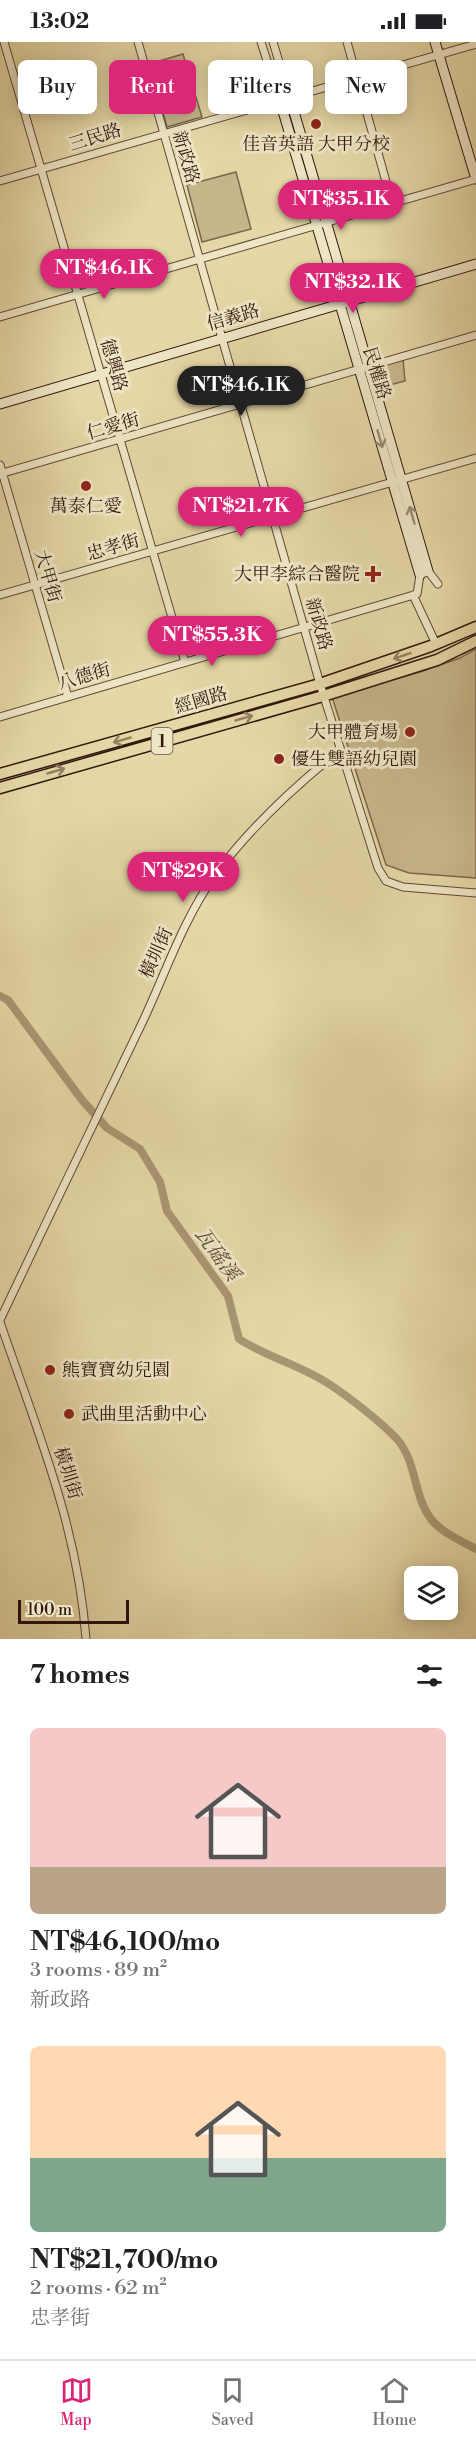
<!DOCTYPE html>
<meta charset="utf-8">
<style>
body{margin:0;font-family:"Libre Bodoni","Noto Serif TC",serif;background:#f2f2f2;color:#202124;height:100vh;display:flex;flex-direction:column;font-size:22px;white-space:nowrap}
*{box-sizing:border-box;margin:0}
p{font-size:20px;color:#757577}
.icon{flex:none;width:33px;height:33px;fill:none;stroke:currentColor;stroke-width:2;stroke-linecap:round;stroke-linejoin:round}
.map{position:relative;height:1597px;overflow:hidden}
.sheet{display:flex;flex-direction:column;background:#fff;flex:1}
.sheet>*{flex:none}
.top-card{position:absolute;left:18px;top:18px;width:441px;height:54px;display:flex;gap:12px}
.tools{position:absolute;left:404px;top:1524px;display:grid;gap:12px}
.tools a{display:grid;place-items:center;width:54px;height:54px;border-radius:9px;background:#fff;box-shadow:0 3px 15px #0003;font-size:30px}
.scale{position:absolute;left:18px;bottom:15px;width:111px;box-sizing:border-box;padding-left:6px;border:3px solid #32170e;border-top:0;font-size:16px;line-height:21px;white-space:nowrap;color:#32170e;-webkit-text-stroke:4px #eee5c5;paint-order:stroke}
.price{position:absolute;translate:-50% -51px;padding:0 14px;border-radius:21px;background:#db2777;color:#fff;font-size:20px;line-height:39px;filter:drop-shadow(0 2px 3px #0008)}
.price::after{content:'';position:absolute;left:50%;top:36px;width:18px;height:14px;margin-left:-9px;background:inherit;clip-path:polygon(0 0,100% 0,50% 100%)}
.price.active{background:#222;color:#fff}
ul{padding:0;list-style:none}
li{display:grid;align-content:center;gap:12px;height:318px;padding:0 30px}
li span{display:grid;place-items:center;height:186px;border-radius:9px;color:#555}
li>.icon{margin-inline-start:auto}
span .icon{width:108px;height:108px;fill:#fffc;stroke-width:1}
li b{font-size:26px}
h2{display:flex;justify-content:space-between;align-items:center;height:72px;padding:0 30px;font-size:26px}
.tag{padding:0 21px;border-radius:9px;background:#fff;box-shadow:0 3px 15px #0003;font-size:21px;line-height:54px}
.tag.active{background:#db2777;color:#fff}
.status{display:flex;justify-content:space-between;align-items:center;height:42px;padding:0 30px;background:#fff;direction:ltr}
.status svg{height:16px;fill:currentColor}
.dock{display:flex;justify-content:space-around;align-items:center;height:84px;border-top:2px solid #e0e0e0;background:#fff;font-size:16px;color:#757577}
.dock a{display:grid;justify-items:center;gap:3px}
.dock .active{color:#db2777}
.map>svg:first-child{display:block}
.green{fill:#c7b68c;stroke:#7c664d;stroke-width:1.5}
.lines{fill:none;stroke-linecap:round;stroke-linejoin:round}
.canal{stroke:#a89672;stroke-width:8}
.street-casing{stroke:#5f4734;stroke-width:9}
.secondary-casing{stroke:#32170e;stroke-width:11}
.primary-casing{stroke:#32170e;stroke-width:13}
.street{stroke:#eee5c5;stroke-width:7}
.secondary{stroke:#eee5c5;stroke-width:9}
.primary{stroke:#e5d7a6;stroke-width:10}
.oneway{stroke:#998873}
.oneway2{stroke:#948162}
.poi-dot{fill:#8f2418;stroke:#eee5c5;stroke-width:2}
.labels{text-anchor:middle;stroke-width:6;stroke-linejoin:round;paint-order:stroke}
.shield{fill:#eee5c5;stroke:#6a5545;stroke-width:1.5}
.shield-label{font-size:16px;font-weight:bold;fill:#32170e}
.street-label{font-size:18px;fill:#32170e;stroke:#eee5c5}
.poi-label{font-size:18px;fill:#32170e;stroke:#eee5c5;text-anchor:start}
.water-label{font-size:20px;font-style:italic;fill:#614a36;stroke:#eee5c5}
</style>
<div class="status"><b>13:02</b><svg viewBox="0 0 49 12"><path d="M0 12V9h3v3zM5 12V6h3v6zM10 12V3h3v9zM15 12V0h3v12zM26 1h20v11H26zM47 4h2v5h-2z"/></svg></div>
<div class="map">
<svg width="476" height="1597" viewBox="0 0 476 1597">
<rect width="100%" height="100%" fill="#e5d7a6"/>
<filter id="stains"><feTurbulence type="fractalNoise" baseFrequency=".00333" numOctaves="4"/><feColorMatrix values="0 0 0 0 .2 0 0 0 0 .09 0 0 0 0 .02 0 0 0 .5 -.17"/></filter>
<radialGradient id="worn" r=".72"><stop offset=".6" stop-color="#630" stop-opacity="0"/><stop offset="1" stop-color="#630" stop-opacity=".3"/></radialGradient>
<path class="green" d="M183,12L202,75L167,85L149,22Z
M236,130L251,187L202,200L187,143Z
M403,317L405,339L378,346L373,325Z
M476,607V836L409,831L386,823L332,655L420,630L460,616Z"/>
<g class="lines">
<path class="canal" d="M0,954L8,958L82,1058L107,1086L140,1107L160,1140L167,1169L228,1254L239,1297C267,1315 302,1324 329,1342C349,1355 381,1380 397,1397C417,1420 413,1453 431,1477C441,1490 461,1499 476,1507"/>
<g class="street-casing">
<path id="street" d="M4,0L185,620
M138,0L320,642L378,826L386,839L403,845L476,851
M261,0L280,59
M273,0L290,56
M347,0L392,161
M0,139L476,2
M0,275L476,137
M0,423L68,655
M0,432L476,293
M0,553L476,416
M413,553L436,602
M0,675L417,552L420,533L428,529L438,542
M0,1278C47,1178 95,1079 143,979C166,930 183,878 215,833C249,787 295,744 340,708
M0,1280C36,1386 78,1484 86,1597"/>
</g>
<g class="secondary-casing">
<path id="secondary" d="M435,0L476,137
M290,56L428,529
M280,59L420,533
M0,362L476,222"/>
</g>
<g class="primary-casing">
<path id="primary" d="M0,732L320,642L431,604L476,585
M0,746L323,654L437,618L476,599"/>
</g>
<use href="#street" class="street"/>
<use href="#secondary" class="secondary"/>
<use href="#primary" class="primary"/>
</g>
<defs><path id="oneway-shaft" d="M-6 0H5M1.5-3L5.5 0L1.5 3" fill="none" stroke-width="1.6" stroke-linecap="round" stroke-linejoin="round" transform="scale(1.5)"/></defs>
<g class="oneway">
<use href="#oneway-shaft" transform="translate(380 397) rotate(74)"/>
<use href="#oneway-shaft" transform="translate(412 473) rotate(-106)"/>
</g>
<g class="oneway2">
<use href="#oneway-shaft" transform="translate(402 614) rotate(161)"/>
<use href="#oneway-shaft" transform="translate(244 676) rotate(-16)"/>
<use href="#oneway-shaft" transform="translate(122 698) rotate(164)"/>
<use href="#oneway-shaft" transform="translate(56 729) rotate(-16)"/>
</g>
<g class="poi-dot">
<circle cx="316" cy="82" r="6"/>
<circle cx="86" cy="444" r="6"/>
<path d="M370 523h6v6h6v6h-6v6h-6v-6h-6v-6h6z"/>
<circle cx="410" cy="690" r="6"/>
<circle cx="279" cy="717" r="6"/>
<circle cx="50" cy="1328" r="6"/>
<circle cx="69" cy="1372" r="6"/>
</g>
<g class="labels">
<rect class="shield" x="151.5" y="686" width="21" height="26" rx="4.5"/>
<g class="shield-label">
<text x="162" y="705">1</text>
</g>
<g class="street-label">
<text transform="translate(95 95) rotate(-17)" y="6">三民路</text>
<text transform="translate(186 115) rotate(74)" y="6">新政路</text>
<text transform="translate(233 275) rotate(-16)" y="6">信義路</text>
<text transform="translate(114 323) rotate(74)" y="6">德興路</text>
<text transform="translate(377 331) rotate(73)" y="6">民權路</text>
<text transform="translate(113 384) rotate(-16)" y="6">仁愛街</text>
<text transform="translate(113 505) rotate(-16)" y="6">忠孝街</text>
<text transform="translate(48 534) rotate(74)" y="6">大甲街</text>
<text transform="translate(319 582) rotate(74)" y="6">新政路</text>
<text transform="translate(84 634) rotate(-16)" y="6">八德街</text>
<text transform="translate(201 658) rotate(-16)" y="6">經國路</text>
<text transform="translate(156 911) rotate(-66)" y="6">橫圳街</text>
<text transform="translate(68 1431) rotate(73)" y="6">橫圳街</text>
</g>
<g class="poi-label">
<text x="316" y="108" text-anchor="middle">佳音英語 大甲分校</text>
<text x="86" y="470" text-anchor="middle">萬泰仁愛</text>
<text x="360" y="538" text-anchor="end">大甲李綜合醫院</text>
<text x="398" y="696" text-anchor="end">大甲體育場</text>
<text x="291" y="723">優生雙語幼兒園</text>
<text x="62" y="1334">熊寶寶幼兒園</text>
<text x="81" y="1378">武曲里活動中心</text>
</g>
<g class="water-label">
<text transform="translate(218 1212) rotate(54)" y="7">瓦磘溪</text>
</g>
</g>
<rect width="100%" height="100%" filter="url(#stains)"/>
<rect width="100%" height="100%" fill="url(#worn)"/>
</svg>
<div class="tools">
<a><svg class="icon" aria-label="layers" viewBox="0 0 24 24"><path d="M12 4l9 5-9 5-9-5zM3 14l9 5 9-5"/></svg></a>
</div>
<div class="scale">100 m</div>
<b class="price" style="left:341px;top:189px">NT$35.1K</b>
<b class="price" style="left:104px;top:258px">NT$46.1K</b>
<b class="price" style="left:353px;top:272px">NT$32.1K</b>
<b class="price active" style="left:241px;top:375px">NT$46.1K</b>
<b class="price" style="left:241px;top:496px">NT$21.7K</b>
<b class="price" style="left:212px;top:625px">NT$55.3K</b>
<b class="price" style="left:183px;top:861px">NT$29K</b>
<div class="top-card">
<a class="tag">Buy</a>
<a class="tag active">Rent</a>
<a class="tag">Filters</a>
<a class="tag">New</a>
</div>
</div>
<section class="sheet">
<h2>7 homes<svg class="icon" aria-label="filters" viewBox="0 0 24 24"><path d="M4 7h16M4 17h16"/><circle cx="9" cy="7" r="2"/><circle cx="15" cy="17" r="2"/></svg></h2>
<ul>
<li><span style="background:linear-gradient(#f6c9c9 75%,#b9a48a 0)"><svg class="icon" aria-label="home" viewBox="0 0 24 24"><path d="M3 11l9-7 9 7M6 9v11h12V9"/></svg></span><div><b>NT$46,100/mo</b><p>3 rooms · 89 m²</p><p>新政路</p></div></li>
<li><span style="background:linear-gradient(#ffd9b3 60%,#7fa58c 0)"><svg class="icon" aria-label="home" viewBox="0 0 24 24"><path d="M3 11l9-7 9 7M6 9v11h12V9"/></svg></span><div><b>NT$21,700/mo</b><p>2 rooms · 62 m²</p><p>忠孝街</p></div></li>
</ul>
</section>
<nav class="dock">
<a class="active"><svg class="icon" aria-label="map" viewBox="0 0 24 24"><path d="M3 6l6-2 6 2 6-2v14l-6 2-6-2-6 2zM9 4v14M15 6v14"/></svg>Map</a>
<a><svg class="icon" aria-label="saved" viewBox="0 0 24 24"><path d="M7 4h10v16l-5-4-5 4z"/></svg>Saved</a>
<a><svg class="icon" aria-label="home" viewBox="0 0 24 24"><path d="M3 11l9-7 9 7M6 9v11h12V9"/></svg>Home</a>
</nav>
